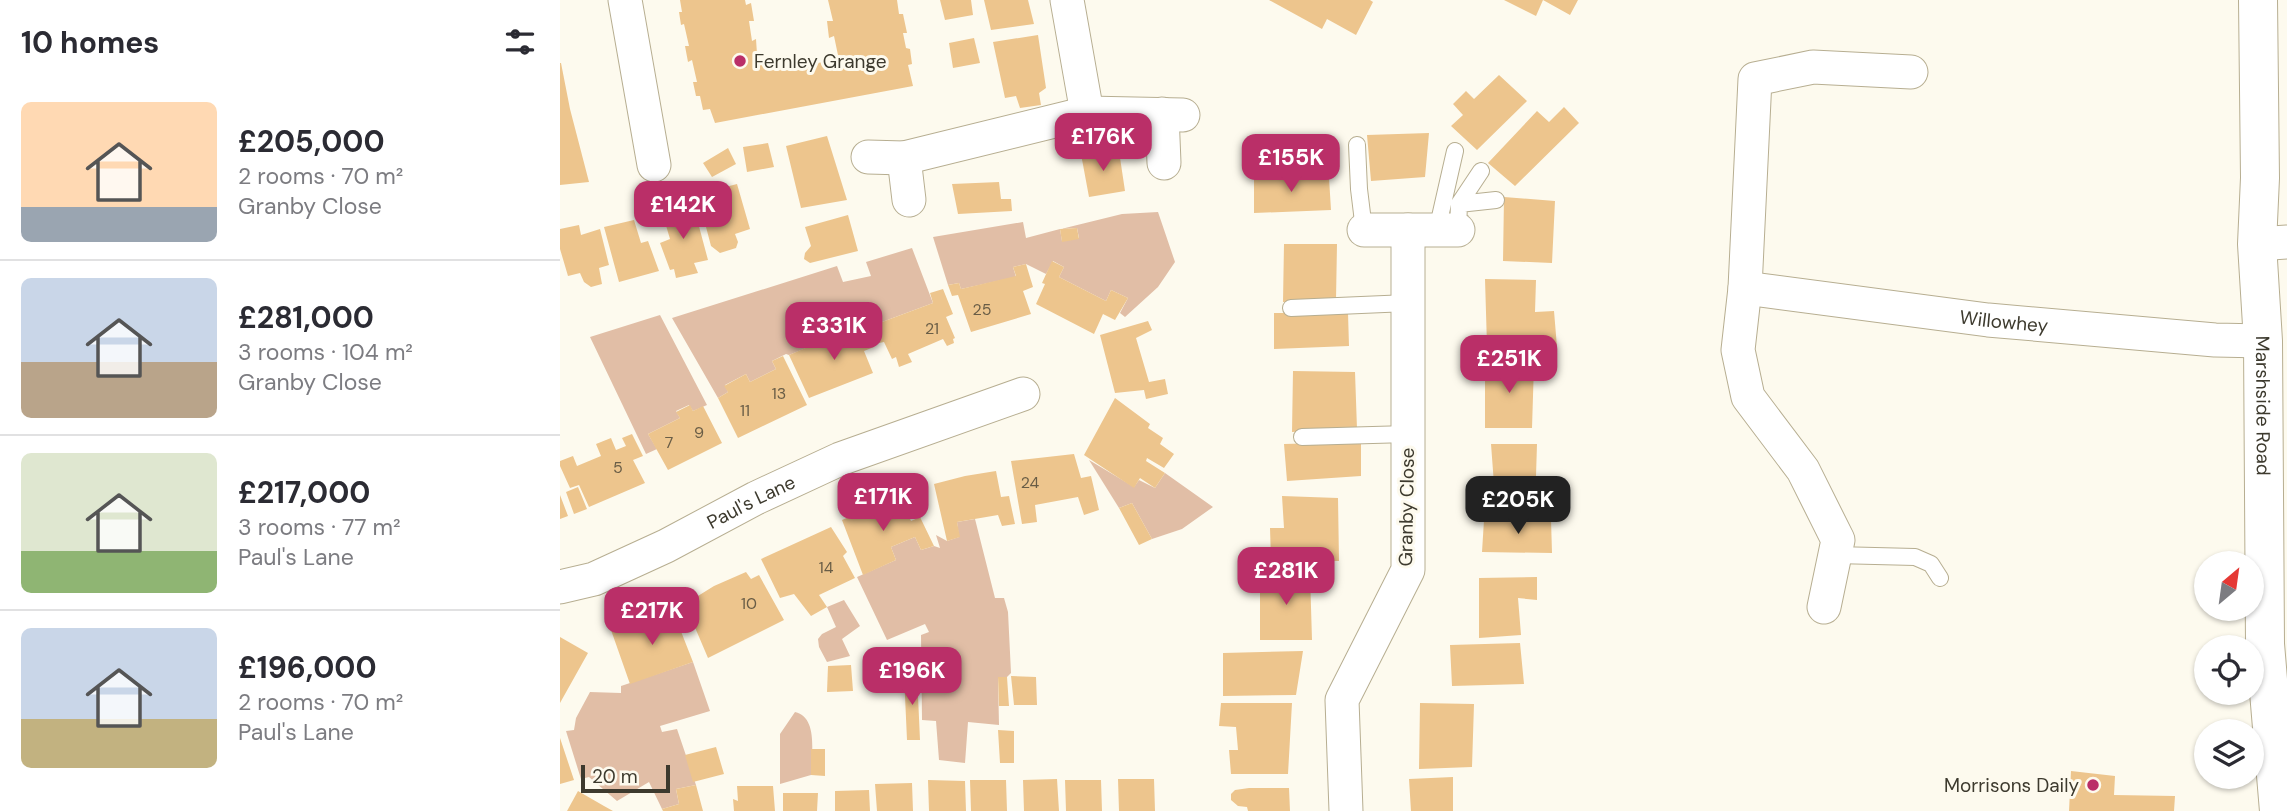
<!DOCTYPE html>
<meta charset="utf-8">
<style>
body{margin:0;font-family:"DM Sans",sans-serif;background:#f7f7f7;color:#2b2b33;height:100vh;display:flex;flex-direction:column;font-size:26px;white-space:nowrap}
*{box-sizing:border-box;margin:0}
p{font-size:23px;color:#7c7c81}
.icon{flex:none;width:38px;height:38px;fill:none;stroke:currentColor;stroke-width:2;stroke-linecap:round;stroke-linejoin:round}
.map{position:relative;flex:1;overflow:hidden}
.panel{display:flex;flex-direction:column;background:#fff;width:560px}
.panel>*{flex:none}
.needle{width:46px;rotate:29deg}
.tools{position:absolute;left:1634px;top:551px;display:grid;gap:14px}
.tools a{display:grid;place-items:center;width:70px;height:70px;border-radius:50%;background:#fff;box-shadow:0 2px 5px #0004;font-size:35px}
.scale{position:absolute;left:21px;bottom:18px;width:89px;box-sizing:border-box;padding-left:7px;border:4px solid #3d3a2e;border-top:0;font-size:19px;line-height:24px;white-space:nowrap;color:#3d3a2e;-webkit-text-stroke:5px #fdfaee;paint-order:stroke}
.price{position:absolute;translate:-50% -60px;padding:0 16px;border-radius:14px;background:#ba2f68;color:#fff;font-size:23px;line-height:46px;filter:drop-shadow(0 2px 4px #0008)}
.price::after{content:'';position:absolute;left:50%;top:42px;width:21px;height:16px;margin-left:-10px;background:inherit;clip-path:polygon(0 0,100% 0,50% 100%)}
.price.active{background:#222;color:#fff}
ul{padding:0;list-style:none}
li{display:flex;align-items:center;gap:21px;height:175px;padding:0 21px}
li+li{border-top:2px solid #e1e1e2}
li span{display:grid;place-items:center;flex:none;width:196px;height:140px;border-radius:10px;color:#555}
li>.icon{margin-inline-start:auto}
span .icon{width:84px;height:84px;fill:#fffc;stroke-width:1}
li b{font-size:30px}
h2{display:flex;justify-content:space-between;align-items:center;height:84px;padding:0 21px;font-size:30px}
main{display:flex;flex:1;min-height:0}
.map>svg:first-child{display:block}
.green{fill:#e1bea6}
.building{fill:#edc58d}
.lines{fill:none;stroke-linecap:round;stroke-linejoin:round}
.service-casing{stroke:#b7ae91;stroke-width:18}
.minor-casing{stroke:#b7ae91;stroke-width:35}
.tertiary-casing{stroke:#b7ae91;stroke-width:40}
.service{stroke:#fff;stroke-width:16}
.minor{stroke:#fff;stroke-width:33}
.tertiary{stroke:#fff;stroke-width:38}
.poi-dot{fill:#ba2f68;stroke:#fdfaee;stroke-width:2.5}
.labels{text-anchor:middle;stroke-width:6;stroke-linejoin:round;paint-order:stroke}
.number-label{font-size:16px;fill:#695d46}
.poi-label{font-size:19px;fill:#3d3a2e;stroke:#fdfaee;text-anchor:start}
.street-label{font-size:19px;fill:#3d3a2e;stroke:#fdfaee}
</style>
<main>
<section class="panel">
<h2>10 homes<svg class="icon" aria-label="filters" viewBox="0 0 24 24"><path d="M4 7h16M4 17h16"/><circle cx="9" cy="7" r="2"/><circle cx="15" cy="17" r="2"/></svg></h2>
<ul>
<li><span style="background:linear-gradient(#ffd9b3 75%,#9aa5b1 0)"><svg class="icon" aria-label="home" viewBox="0 0 24 24"><path d="M3 11l9-7 9 7M6 9v11h12V9"/></svg></span><div><b>£205,000</b><p>2 rooms · 70 m²</p><p>Granby Close</p></div></li>
<li><span style="background:linear-gradient(#c9d6e8 60%,#b9a48a 0)"><svg class="icon" aria-label="home" viewBox="0 0 24 24"><path d="M3 11l9-7 9 7M6 9v11h12V9"/></svg></span><div><b>£281,000</b><p>3 rooms · 104 m²</p><p>Granby Close</p></div></li>
<li><span style="background:linear-gradient(#dfe7d0 70%,#8fb573 0)"><svg class="icon" aria-label="home" viewBox="0 0 24 24"><path d="M3 11l9-7 9 7M6 9v11h12V9"/></svg></span><div><b>£217,000</b><p>3 rooms · 77 m²</p><p>Paul's Lane</p></div></li>
<li><span style="background:linear-gradient(#c9d6e8 65%,#c2b280 0)"><svg class="icon" aria-label="home" viewBox="0 0 24 24"><path d="M3 11l9-7 9 7M6 9v11h12V9"/></svg></span><div><b>£196,000</b><p>2 rooms · 70 m²</p><p>Paul's Lane</p></div></li>
</ul>
</section>
<div class="map">
<svg width="1727" height="811" viewBox="0 0 1727 811">
<rect width="100%" height="100%" fill="#fdfaee"/>
<path class="green" d="M598,212L615,262L598,287L565,317L560,313L568,298L551,290L546,301L499,277L504,267L493,261L486,274L466,264L453,267L456,277L401,289L399,283L388,285L373,237L463,222L466,238L500,229L502,241L519,238L517,228L501,229L562,214Z
M352,248L373,303L322,322L320,316L310,320L309,315L296,320L298,326L291,328L294,335L266,346L263,341L229,355L226,354L212,361L216,369L190,382L186,374L165,385L168,392L158,398L112,318L277,266L283,282L311,276L306,262Z
M100,315L147,405L133,411L129,405L116,411L120,418L88,434L97,449L86,454L30,337Z
M529,460L574,487L579,480L595,488L605,473L653,507L622,529L592,539L572,503L559,508Z
M415,519L435,598H444L448,612L451,673L447,677L438,678L439,725L408,722L405,763L379,760L376,721L362,720L361,635L369,632L365,624L327,640L297,577L336,560L331,547L355,537L361,550L374,546L380,548L376,535L387,541L399,537L397,522Z
M284,600L300,626L282,639L290,656L267,662L259,647L258,639L262,634L276,627L267,607Z
M133,662L150,711L100,726L102,732L117,729L136,785L116,789L119,804L102,809L89,782L57,801L29,777L21,779L6,731L14,730L16,718L30,692L61,693V686Z
M235,712C259,717 251,757 251,775L220,784V734Z"/>
<path class="building" d="M120,0H185L186,5L191,3L194,21H189L192,41L196,39L197,54L193,55L194,59L227,55L228,67L279,60L274,36L269,38L267,21H273L268,0H337L339,14H343L347,33H343L346,48L350,49L352,64L348,65L353,86L155,123L150,109L143,110L140,96H136L133,82H137L132,60L128,62L125,46H129L124,24L121,25L119,12H122Z
M380,0H411L413,15L385,20Z
M424,0H468L474,24L431,30Z
M709,0H810L813,2L796,35L767,19L762,29Z
M944,0H1018L1010,15L983,0L976,16Z
M478,35L486,88L479,93L481,105L460,108L456,96L445,98L433,42Z
M414,38L420,63L393,68L389,43Z
M0,63H1L10,109L29,182L0,185Z
M939,75L967,101L917,150L891,126L903,115L893,104L906,91L914,99Z
M1004,107L1019,123L955,186L928,163L977,111L989,122Z
M869,133L865,177L811,181L807,135Z
M267,136L287,200L241,208L226,146Z
M208,143L214,167L187,172L183,147Z
M168,148L176,164L152,177L143,163Z
M559,151L565,191L529,197L521,154Z
M694,176L769,178L771,210L694,213Z
M439,182L441,199H451L452,211L398,214L392,184Z
M177,184L190,229L175,234L178,242L176,248L160,253L151,246L140,204L155,201L154,190Z
M944,197L995,201L992,263L943,261Z
M133,204L148,260L134,263L138,273L116,278L114,269L110,270L100,243L110,239L102,212Z
M288,215L298,251L250,263L244,259L245,253L251,246L245,227Z
M74,220L81,243L88,241L99,271L59,282L44,227Z
M19,225L21,235L40,229L49,265L39,268L42,284L31,287L24,282L20,273L8,276L0,249V229Z
M517,228L519,239L502,242L500,229Z
M724,244H777L776,300L723,302Z
M492,261L504,267L499,277L546,301L551,290L568,298L555,320L543,314L534,334L476,304L485,284L482,283Z
M466,264L473,287L463,291L471,314L411,332L398,295L392,296L388,285L399,283L401,289L456,276L453,267Z
M925,279L976,280L975,312L994,311L997,347L927,346Z
M383,289L393,314L386,317L395,338L393,339L394,343L387,346L383,339L348,354L352,362L339,367L336,357L332,359L324,342L319,343L310,320L320,316L322,322L373,303L370,293Z
M714,313H788L789,346L714,349Z
M588,321L592,330L576,338L589,382L605,379L608,394L586,399L584,390L555,393L540,335Z
M305,323L314,347L304,351L313,373L249,398L229,355L264,340L266,346L294,335L291,328Z
M223,356L247,405L178,438L158,398L168,392L164,386L186,374L190,382L216,369L212,361Z
M925,362L974,364L972,428H925Z
M733,371L795,372L797,429L732,432Z
M555,398L590,424L588,428L603,438L600,444L614,454L604,468L587,458L586,461L605,473L595,488L580,478L574,488L524,455Z
M130,405L133,411L143,406L162,443L108,470L88,434L120,418L116,412Z
M72,434L83,456L73,460L85,483L29,507L19,485L10,488L0,466V461L13,456L17,466L41,456L36,444L51,438L56,450L66,446L62,438Z
M801,442V476L727,481L724,444Z
M931,444H977L975,508L936,511Z
M514,454L521,478L531,476L539,510L524,515L518,497L475,505L477,522L462,524L451,461Z
M436,471L441,497L449,496L455,524L442,526L438,515L397,522L400,537L387,541L374,484L405,476Z
M18,487L27,509L14,514L6,492Z
M0,495L8,516L0,519Z
M340,495L351,521L360,517L374,546L361,550L355,537L331,547L336,560L303,575L282,520Z
M722,496L778,498L779,561L711,560L710,528H724Z
M572,503L592,539L579,545L559,508Z
M991,519L992,553L922,552L924,520Z
M271,527L287,552L283,556L295,578L259,595L267,607L251,616L234,594L220,598L201,559Z
M186,572L191,579L199,575L224,620L148,658L125,604L154,586Z
M750,574L752,640H700V575Z
M977,577V600L958,598L961,635L919,638V578Z
M113,611L133,662L70,684L51,630Z
M0,637L28,653L0,703Z
M960,643L964,684L892,686L890,645Z
M743,651L736,695L663,696V653Z
M291,665L293,691L267,692L268,666Z
M344,674H357L360,740H347Z
M451,676L476,677L477,705H454Z
M438,677H447L449,706H439Z
M661,703H732L728,774H671L669,750H678L676,727L659,726Z
M860,703L914,704L912,767L859,769Z
M438,730L454,731V763H440Z
M0,738L14,780L0,784Z
M156,747L164,774L133,782L125,755Z
M251,749H265V776L251,775Z
M1511,771L1555,776L1554,795L1615,796L1614,811H1509Z
M893,777V811H851L849,779Z
M497,779L499,811H464L463,780Z
M558,779H594L595,811H559Z
M368,780L405,781L406,811H369Z
M410,780H446L447,811H411Z
M505,780H541L542,811H506Z
M352,783L353,811H317L315,784Z
M136,785L143,811H103L102,809L119,804L116,789Z
M177,786H213L215,811H174L173,799L178,801Z
M689,788H729L730,811H688L687,807L678,806L671,800V794L675,790Z
M309,790L310,811H275V791Z
M18,791L44,806L53,811H7Z
M223,793H258L257,811H223Z"/>
<g class="lines">
<g class="service-casing">
<path id="service" d="M797,145L799,189L804,230
M899,204L936,200
M877,230L895,151
M898,230L899,204L921,171
M731,308L848,303
M742,437L848,434
M1275,555L1355,557L1371,564L1380,578"/>
</g>
<g class="minor-casing">
<g id="minor">
<path d="M65,0L94,165"/>
<path d="M507,0L527,113"/>
<path d="M602,114L604,163"/>
<path d="M308,157L344,158L527,113L623,115"/>
<path d="M344,158L349,200"/>
<path d="M804,230H898"/>
<path d="M1697,244L1727,242"/>
<path id="s1" d="M1185,288L1428,320L1655,340L1703,341"/>
<path id="s2" d="M0,587L34,579L106,546L196,498L280,459L463,394"/>
<path d="M1264,607L1278,540L1243,470L1188,397L1178,350L1185,288L1195,79L1253,67L1351,72"/>
<path d="M786,811L782,700L848,570V230"/>
</g>
</g>
<g class="tertiary-casing">
<g id="tertiary">
<path id="s3" d="M1698,0L1700,178L1697,244L1703,341L1705,644L1719,811"/>
</g>
</g>
<use href="#service" class="service"/>
<use href="#minor" class="minor"/>
<use href="#tertiary" class="tertiary"/>
</g>
<g class="poi-dot">
<circle cx="180" cy="61" r="7"/>
<circle cx="1533" cy="785" r="7"/>
</g>
<g class="labels">
<g class="number-label">
<text x="422" y="315">25</text>
<text x="372" y="334">21</text>
<text x="219" y="399">13</text>
<text x="185" y="416">11</text>
<text x="139" y="438">9</text>
<text x="109" y="448">7</text>
<text x="58" y="473">5</text>
<text x="470" y="488">24</text>
<text x="266" y="573">14</text>
<text x="189" y="609">10</text>
</g>
<g class="poi-label">
<text x="194" y="68">Fernley Grange</text>
<text x="1519" y="792" text-anchor="end">Morrisons Daily</text>
</g>
<g class="street-label">
<text dy="7" stroke="none"><textPath href="#s1" startOffset="261">Willowhey</textPath></text>
<text dy="7" stroke="none"><textPath href="#s3" startOffset="406">Marshside Road</textPath></text>
<text dy="7" stroke="none"><textPath href="#s2" startOffset="210">Paul's Lane</textPath></text>
<text transform="translate(846 507) rotate(-89)" y="7">Granby Close</text>
</g>
</g>
</svg>
<div class="tools">
<a><svg class="needle" viewBox="-14 -14 28 28"><path d="M0-13l5 13h-10z" fill="#e53935"/><path d="M0 13l5-13h-10z" fill="#7c7c81"/></svg></a>
<a><svg class="icon" aria-label="locate" viewBox="0 0 24 24"><circle cx="12" cy="12" r="6"/><path d="M12 2v4M12 18v4M2 12h4M18 12h4"/></svg></a>
<a><svg class="icon" aria-label="layers" viewBox="0 0 24 24"><path d="M12 4l9 5-9 5-9-5zM3 14l9 5 9-5"/></svg></a>
</div>
<div class="scale">20 m</div>
<b class="price" style="left:543px;top:173px">£176K</b>
<b class="price" style="left:731px;top:194px">£155K</b>
<b class="price" style="left:123px;top:241px">£142K</b>
<b class="price" style="left:274px;top:362px">£331K</b>
<b class="price" style="left:949px;top:395px">£251K</b>
<b class="price" style="left:323px;top:533px">£171K</b>
<b class="price active" style="left:958px;top:536px">£205K</b>
<b class="price" style="left:726px;top:607px">£281K</b>
<b class="price" style="left:92px;top:647px">£217K</b>
<b class="price" style="left:352px;top:707px">£196K</b>
</div>
</main>
